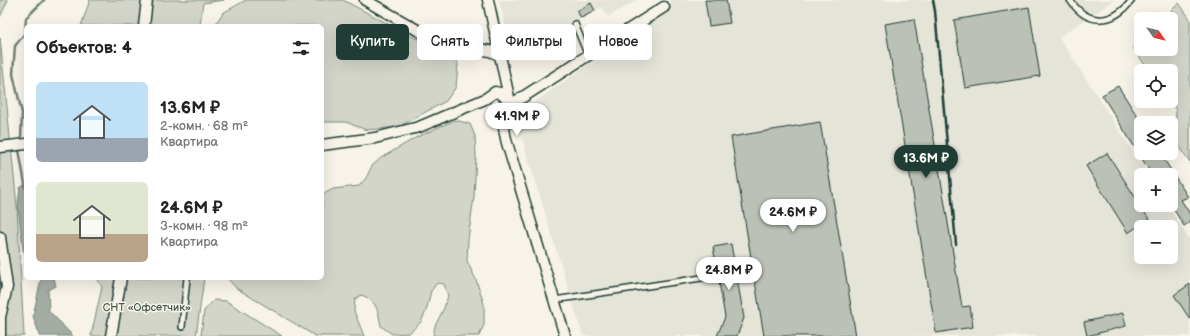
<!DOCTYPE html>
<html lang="ru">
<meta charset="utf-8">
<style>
body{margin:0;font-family:"Balsamiq Sans",sans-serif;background:#f6f6f6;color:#222;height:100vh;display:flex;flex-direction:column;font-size:15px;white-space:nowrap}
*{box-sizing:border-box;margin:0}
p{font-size:13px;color:#767676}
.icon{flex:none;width:22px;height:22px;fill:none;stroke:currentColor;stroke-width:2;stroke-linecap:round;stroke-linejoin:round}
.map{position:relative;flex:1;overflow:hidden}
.sheet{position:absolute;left:24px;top:24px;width:300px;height:256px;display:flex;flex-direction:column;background:#fff;border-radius:6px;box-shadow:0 4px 16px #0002}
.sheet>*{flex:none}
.top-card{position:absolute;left:336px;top:24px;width:380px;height:36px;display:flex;gap:8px}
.needle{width:26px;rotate:124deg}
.fabs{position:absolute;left:1134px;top:12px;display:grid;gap:8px}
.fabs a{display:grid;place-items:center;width:44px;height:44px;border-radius:6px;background:#fff;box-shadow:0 4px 16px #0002;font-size:20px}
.price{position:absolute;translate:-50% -34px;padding:0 9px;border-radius:14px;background:#fff;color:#222;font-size:13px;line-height:26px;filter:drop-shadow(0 1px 2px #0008)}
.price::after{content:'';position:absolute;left:50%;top:24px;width:12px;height:9px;margin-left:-6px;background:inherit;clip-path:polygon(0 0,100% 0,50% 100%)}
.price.current{background:#1f3d34;color:#fff}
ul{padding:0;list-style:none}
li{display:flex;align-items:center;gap:12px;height:100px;padding:0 12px}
li span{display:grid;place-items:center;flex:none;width:112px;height:80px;border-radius:6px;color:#555}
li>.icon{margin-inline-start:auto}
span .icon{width:48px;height:48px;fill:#fffc;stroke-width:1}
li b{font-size:17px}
h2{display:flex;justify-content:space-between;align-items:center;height:48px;padding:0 12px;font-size:17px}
.chip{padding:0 14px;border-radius:6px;background:#fff;box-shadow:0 4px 16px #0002;font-size:14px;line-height:36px}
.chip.current{background:#1f3d34;color:#fff}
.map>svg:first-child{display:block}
.built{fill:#e5e4d9;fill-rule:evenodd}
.green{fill:#d3d5ca;stroke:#79897f}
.water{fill:#a4ada3;stroke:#6f8077}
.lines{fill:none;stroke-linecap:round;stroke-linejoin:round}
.stream{stroke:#6f8077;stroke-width:2.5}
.building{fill:#bbc1b6;stroke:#1f3d34}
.service-casing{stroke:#1f3d34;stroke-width:8}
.minor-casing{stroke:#1f3d34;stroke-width:13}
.service{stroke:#f7f3e8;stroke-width:5}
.minor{stroke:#f7f3e8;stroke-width:10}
.rail{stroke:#1f3d34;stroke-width:2.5}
.labels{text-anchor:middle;stroke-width:3;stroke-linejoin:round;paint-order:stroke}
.park-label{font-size:11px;fill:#435b52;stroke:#f7f3e8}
</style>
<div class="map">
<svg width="1190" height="336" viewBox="0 0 1190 336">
<rect width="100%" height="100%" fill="#f7f3e8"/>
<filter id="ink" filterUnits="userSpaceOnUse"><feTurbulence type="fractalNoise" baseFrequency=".025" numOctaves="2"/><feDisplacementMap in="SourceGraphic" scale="8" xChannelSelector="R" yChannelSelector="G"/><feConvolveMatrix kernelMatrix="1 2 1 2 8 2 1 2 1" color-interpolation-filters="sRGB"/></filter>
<g filter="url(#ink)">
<path class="built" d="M499,0H637L608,17L602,7L513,57Z
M671,0H1115L1059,37L1148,175H1141V205H1167L1190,240V336H583L515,116L671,6ZM1141,227H1171V257H1141Z"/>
<path class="green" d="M0,0H8L0,17Z
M90,0H224L203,3L200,26H81Z
M246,0H343L413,37L455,56L458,64L456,87L446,101L398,127L366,130L346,122H322V26H214L223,13Z
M1179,3L1190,19V162L1175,140L1176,110L1170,101H1171V71H1149L1133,47L1141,40V49H1171V19H1163Z
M0,38L17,206L24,336H0Z
M455,120L470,124L475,136L476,156L474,197L468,239L467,261L476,280L484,304V325L479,336H433L435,326L444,308L448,296L444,284L437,283L431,291L426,311L421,322L409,333L392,334L381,326C378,311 377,300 361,295L355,299L354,311L364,336H315L236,288L227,278H322V195L333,189L359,186L366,178L372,166L381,158L417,137Z
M97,278H204L196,336H91L102,287Z
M214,300L226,301L282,336H201L204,311Z"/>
<path class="water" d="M26,184V255L23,250L18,205L20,188Z
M40,278H54L56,286L48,290L49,311L73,336H39V333L33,316L41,279Z"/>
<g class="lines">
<path class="stream" d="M21,139L22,113L13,74L15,46L25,33L26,18L44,0
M19,150L25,184V187"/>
</g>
<path class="building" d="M705,0H726L730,23L709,26Z
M591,3L595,11L581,18L577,11Z
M1029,7L1040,76L965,88L954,20Z
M914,19L962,307L970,306L973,327L936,333L885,24Z
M560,40L564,46L557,50L554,44Z
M1118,86L1141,122V153H1160L1188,197L1181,200L1190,214V222L1184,226L1171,205V175H1152L1102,95Z
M820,122L856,336H764L731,137Z
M1107,153L1149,219L1128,233L1086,166Z
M731,244L744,318L737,336H717L725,317L713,247Z
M1190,284V319L1174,295Z
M1123,313L1126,326L1087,336L1084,322Z"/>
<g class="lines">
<g class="service-casing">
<path id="service" d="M1070,0C1088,27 1114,24 1132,0
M575,24L588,56
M554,300L708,277
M182,327L187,278"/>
</g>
<g class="minor-casing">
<path id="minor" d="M365,0L426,35L457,45L490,51L500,55
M488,0L510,102
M144,26L147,0
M322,145L375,138L419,127L485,99L495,92L500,93L505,97L511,106
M0,147L26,144
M0,237L7,287L0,317V336
M111,336L121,278
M565,336L507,143C502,123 501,118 515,102L664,7"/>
</g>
<use href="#service" class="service"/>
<use href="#minor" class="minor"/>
<path class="rail" d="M933,0L935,11L956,244"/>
</g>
</g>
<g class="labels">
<g class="park-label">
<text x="147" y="311">СНТ «Офсетчик»</text>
</g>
</g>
</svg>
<div class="fabs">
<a><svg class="needle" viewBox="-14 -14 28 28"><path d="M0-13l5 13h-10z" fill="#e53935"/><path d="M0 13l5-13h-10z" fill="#767676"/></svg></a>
<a><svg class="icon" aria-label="locate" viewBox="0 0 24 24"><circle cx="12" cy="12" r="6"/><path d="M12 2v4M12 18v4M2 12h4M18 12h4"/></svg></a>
<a><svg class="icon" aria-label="layers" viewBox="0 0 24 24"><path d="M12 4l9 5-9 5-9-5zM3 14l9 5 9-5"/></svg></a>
<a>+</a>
<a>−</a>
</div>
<b class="price" style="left:517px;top:137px">41.9M ₽</b>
<b class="price current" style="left:926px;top:179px">13.6M ₽</b>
<b class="price" style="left:793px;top:233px">24.6M ₽</b>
<b class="price" style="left:729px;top:291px">24.8M ₽</b>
<div class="top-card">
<a class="chip current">Купить</a>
<a class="chip">Снять</a>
<a class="chip">Фильтры</a>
<a class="chip">Новое</a>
</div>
<section class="sheet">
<h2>Объектов: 4<svg class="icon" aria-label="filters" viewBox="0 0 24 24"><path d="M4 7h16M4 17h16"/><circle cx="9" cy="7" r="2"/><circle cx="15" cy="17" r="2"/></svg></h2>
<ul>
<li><span style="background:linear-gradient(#bfe0f5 70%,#9aa5b1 0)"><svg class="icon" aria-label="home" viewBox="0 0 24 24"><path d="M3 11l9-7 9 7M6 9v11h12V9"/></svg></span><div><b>13.6M ₽</b><p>2-комн. · 68 m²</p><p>Квартира</p></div></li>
<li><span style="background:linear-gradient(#dfe7d0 65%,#b9a48a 0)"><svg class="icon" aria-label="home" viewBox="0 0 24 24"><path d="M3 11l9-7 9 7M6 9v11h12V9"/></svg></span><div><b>24.6M ₽</b><p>3-комн. · 98 m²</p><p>Квартира</p></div></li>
</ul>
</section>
</div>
